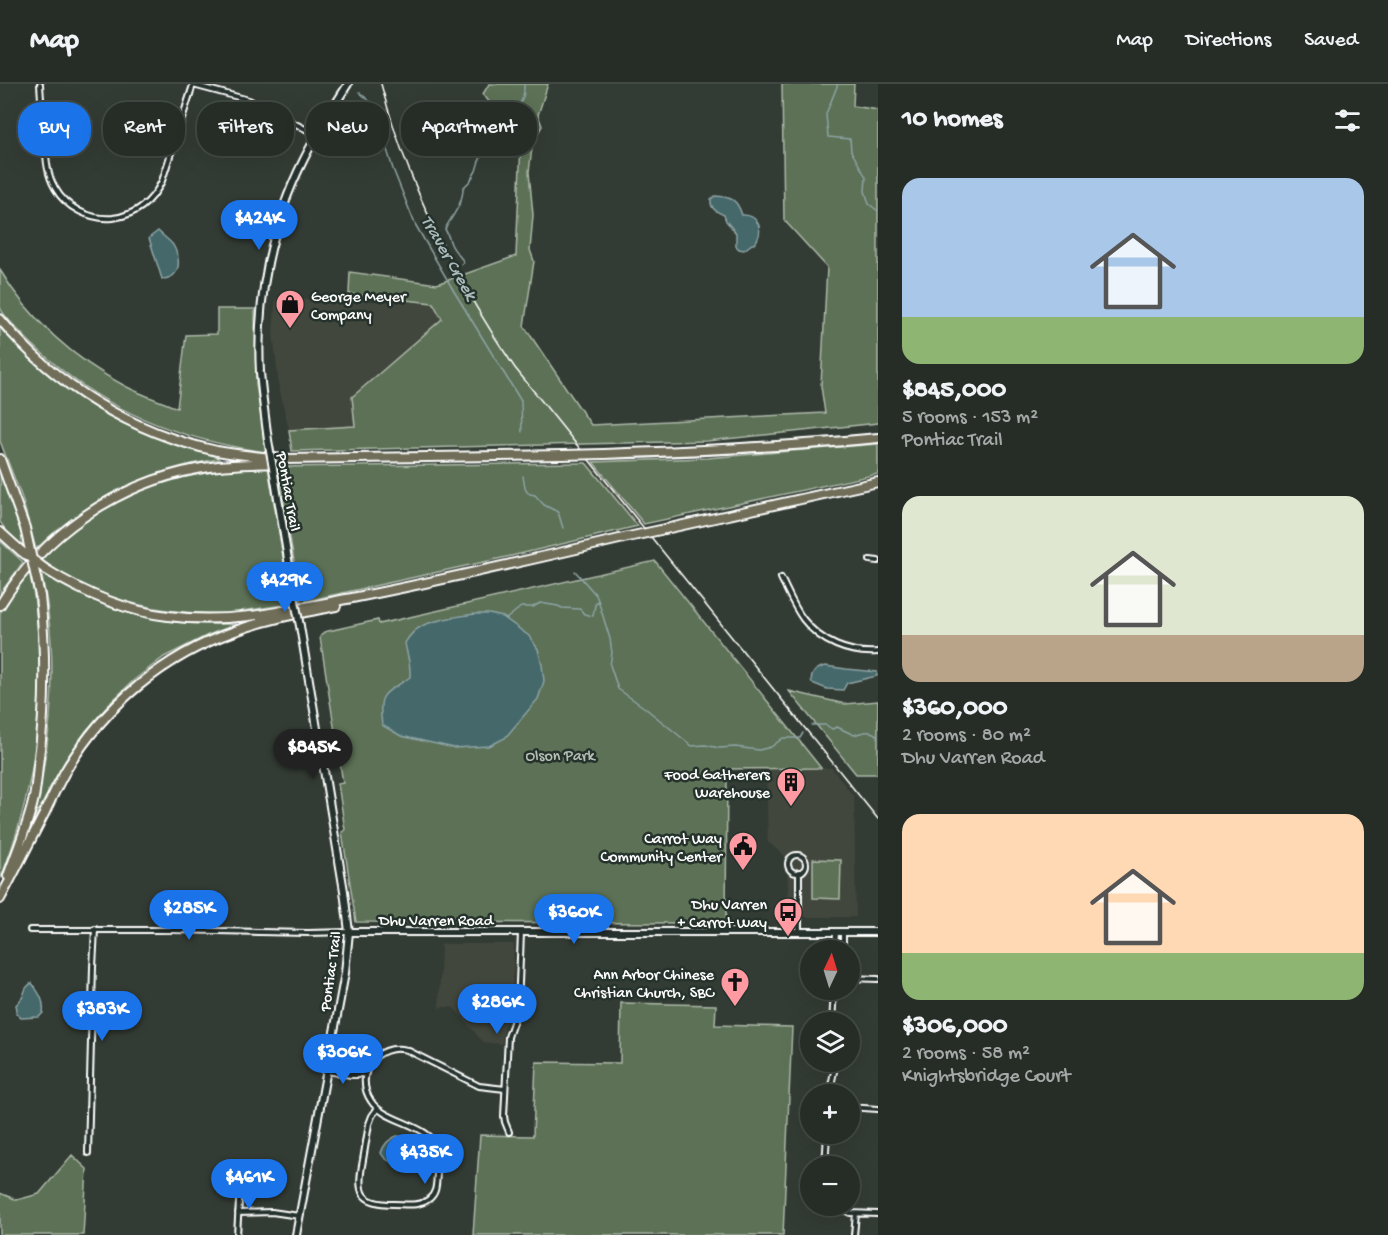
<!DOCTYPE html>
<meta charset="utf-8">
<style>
body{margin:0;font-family:"Gochi Hand",sans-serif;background:#323933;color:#f1f3f6;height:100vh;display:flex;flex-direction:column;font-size:22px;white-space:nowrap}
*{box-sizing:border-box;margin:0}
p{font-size:20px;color:#a4a8a7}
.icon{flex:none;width:33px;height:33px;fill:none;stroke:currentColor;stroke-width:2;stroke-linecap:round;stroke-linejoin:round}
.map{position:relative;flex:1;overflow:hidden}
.sheet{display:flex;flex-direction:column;background:#262d27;width:510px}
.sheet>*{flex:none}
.banner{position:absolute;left:18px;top:18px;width:570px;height:54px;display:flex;gap:12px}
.needle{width:39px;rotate:4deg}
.tools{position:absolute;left:800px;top:856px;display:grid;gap:12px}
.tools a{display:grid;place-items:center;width:60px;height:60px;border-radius:50%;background:#262d27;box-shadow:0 6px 24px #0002,0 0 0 2px #424944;font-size:30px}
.price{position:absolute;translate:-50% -51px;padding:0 14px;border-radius:21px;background:#1a73e8;color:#fff;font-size:20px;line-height:39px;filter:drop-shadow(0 2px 3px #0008)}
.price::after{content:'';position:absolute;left:50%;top:36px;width:18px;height:14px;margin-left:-9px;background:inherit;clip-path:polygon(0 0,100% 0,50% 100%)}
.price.on{background:#222;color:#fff}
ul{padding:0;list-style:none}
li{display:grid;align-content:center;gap:12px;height:318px;padding:0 24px}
li span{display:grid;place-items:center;height:186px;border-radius:18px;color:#555}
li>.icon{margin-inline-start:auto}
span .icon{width:108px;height:108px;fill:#fffc;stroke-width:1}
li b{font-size:26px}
h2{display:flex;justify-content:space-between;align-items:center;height:72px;padding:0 24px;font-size:26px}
.tag{padding:0 21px;border-radius:24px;background:#262d27;box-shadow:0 6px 24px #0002,0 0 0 2px #424944;font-size:21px;line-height:54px}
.tag.on{background:#1a73e8;color:#fff}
header{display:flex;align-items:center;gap:36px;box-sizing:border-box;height:84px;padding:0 30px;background:#262d27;border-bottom:2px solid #424944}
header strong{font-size:28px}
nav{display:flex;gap:33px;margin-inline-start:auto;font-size:21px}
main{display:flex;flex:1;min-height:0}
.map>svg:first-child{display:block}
.built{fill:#42463c}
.green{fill:#5b7155;stroke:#adb8aa;stroke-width:1.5}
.water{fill:#44686a;stroke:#8fa4a6;stroke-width:1.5}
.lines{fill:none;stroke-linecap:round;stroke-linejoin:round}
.stream{stroke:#8fa4a6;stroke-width:1.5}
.minor-casing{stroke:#fff;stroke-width:8}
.secondary-casing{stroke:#fff;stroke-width:10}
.motorway-casing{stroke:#fff;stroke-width:12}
.minor{stroke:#26332d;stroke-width:4}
.secondary{stroke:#26332d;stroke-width:6}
.motorway{stroke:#706e59;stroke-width:8}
.rail{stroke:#fff;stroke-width:1.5}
.secondary-bridge-casing{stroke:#fff;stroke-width:10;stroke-linecap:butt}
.motorway-bridge-casing{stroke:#fff;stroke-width:12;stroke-linecap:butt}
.secondary-bridge{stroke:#26332d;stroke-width:6}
.motorway-bridge{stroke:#706e59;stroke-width:8}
.labels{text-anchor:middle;stroke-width:5;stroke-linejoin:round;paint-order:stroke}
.poi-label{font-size:16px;fill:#fff;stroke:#26332d;text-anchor:end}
.street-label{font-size:16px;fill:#fff;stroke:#26332d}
.park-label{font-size:16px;fill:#b5bfb2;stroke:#26332d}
.water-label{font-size:18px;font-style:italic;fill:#abbbbc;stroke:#26332d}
</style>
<header>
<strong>Map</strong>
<nav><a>Map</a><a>Directions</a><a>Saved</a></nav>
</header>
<main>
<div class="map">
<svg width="878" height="1151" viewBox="0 0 878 1151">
<rect width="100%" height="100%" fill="#333c34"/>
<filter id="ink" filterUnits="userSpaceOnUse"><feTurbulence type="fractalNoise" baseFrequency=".0167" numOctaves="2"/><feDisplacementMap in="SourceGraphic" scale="12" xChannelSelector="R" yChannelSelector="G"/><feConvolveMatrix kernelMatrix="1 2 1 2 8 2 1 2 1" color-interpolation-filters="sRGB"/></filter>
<g filter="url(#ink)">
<path class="built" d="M276,214L433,219L442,235L352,313L355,342L289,346L279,303L273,248Z
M593,378L644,440L638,442L586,379Z
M766,684H832L854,713L856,833H789L787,774L768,758Z
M441,860H514L512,924L504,943L502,960L483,958L453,923H442L439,924Z"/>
<path class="green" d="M489,0H548L538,31L542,42L530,63L532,64L529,88L533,131L530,166L534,177L524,242L591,341L825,329L821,302L827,183L784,136L782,0H854L853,22L878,26V339L707,357L292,367L289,346L355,342L352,313L442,235L433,219L349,210L350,188L437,200L516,172L521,59L483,10Z
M0,186C29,235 75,276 125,302C142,311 160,317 177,324L186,251L217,250V225H255L256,300L266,368C186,357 110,329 50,276C41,268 31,260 23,251C17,244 2,231 0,223C0,215 0,195 0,186Z
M0,244C39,287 86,325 141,347C165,357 190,365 215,372L219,375C149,385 86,416 36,465L22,414L0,357Z
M878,360V390L644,440L593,378L707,374Z
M586,379L638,442L511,472L301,518L278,383C380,382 483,380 586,379Z
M268,383L291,520L241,527L239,529C170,533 97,518 41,475C106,411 177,385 268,383Z
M0,388L11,418L25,461L23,463L8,449L0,438Z
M0,457L23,478L0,510Z
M655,477L821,684L727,685L726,839L356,838L342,748L345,746L338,700L343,699L320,553L324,548L378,536L379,540Z
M30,488C50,594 40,696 0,796V529L17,504Z
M43,490C106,529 163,543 237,540L208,551L164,573L134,596L111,618L86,647L65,677L48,707V709L35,733L34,730L38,713L40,712L39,708C51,650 56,588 48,528C47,516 44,504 42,492Z
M789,607L845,620L878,617V690H856Z
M813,775L841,776L840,815L813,814Z
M621,919L716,921L715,941L792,943L783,1151H473L480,1051L533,1052L536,978L620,979Z
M72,1071L87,1085L83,1151H0V1109L17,1116L39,1110Z"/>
<path class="water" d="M715,112C731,113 737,115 742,131C759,130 765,148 754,160H752L744,166L739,165L736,162V149L726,137L724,131C716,127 710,125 711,115Z
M158,147C163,152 169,156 173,161C181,175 182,194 162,195L149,154Z
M476,530H489L503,533L529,552L538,565L542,581L544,597L538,615L505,654L489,662L454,664L401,652L382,641C377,605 386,611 410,593C411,579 407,572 405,559C409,552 414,546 422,542C436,535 461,532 476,530Z
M825,582L846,585L877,588V592L847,599L843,606L827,605L812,599C809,590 817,584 825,582Z
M32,899C39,909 45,917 43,929L39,933L21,934L16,929L17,925L16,921C18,918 22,915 23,912C26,905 25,903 32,899Z
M397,1052L405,1053L419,1062L420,1072L415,1080C403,1080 387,1081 381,1069C384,1060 388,1056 397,1052Z"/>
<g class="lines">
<path class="stream" d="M838,0L826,30L828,53L850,55L851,67L866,93L865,107L869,120L878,127
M359,8L373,20L393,85L415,140L455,209L521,317L522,348
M461,180L464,178C460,172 454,167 451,160C449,155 448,150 445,145C452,132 463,120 463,104L470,97L476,87L479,77L490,57L494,43L503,28L507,27L511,31C521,20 525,14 524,0
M523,392L525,404L527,408L530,410L535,411L544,421L558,428L563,444
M575,487L596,511L598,516L610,555L612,569L610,581L618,605L645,624L692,662L705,661L719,664L735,663L759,666L771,663L783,654H800L803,649
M506,535L521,523H533L540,519L558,522L562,524L580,525L584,530L593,532L595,521L598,516
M812,641H826L832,645L837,643L854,651C863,648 870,645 878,652
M878,664V665"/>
<g class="minor-casing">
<path id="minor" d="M40,0C41,18 43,37 45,55C46,71 46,89 55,104C66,124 90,136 113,134C136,131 152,118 162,97L193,1
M193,1L249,16L317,51
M870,476L878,477
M781,494C788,508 794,523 803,535C821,559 849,570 878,568
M788 780a9 9 0 1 1 18 0a9 9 0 1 1-18 0Z
M799,788V848
M30,846H172L308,849L349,848
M835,867L836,848
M843,867V848
M849,894L878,895
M832,939L834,906
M328,982L352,987L365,991
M327,987L351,991H358
M829,1011L836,978
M849,1023L878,1025
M377,1025L372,1032L369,1040C367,1052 365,1064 363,1076C357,1107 358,1120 394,1120C405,1120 419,1123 429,1115C437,1109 436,1100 437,1090C437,1082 439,1071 437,1063C429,1040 384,1038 371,1017C353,990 377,958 407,966L479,1002L505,1005
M509,1048L505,1038L504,1032L508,953L518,924L521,849
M88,1069L93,883L95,845
M825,1083L827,1050
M837,1122L850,1129L878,1130
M238,1129L272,1128L299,1132
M237,1151L240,1101
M854,1151L856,1130"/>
</g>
<g class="secondary-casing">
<path id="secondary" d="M268,356C265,333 262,311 260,288C256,215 271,140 304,75C317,49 332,25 348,0
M275,396L294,512
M349,848H878
M296,1151L345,889L349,848L344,807L300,542"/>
</g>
<g class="motorway-casing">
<path id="motorway" d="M0,235C55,302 133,349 217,367C239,371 262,373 285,375L562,371
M604,370C695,367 787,363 878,354
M0,375L25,444
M665,445L878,398
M0,448L21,467
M45,485C82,508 124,527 168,532C234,541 292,525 357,513C448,495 538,474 628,453
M0,521C43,451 116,400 197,385C224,380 252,380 279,379
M8,792C17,767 27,743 33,718C36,706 37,693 38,681C46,625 46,569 40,512
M0,815C15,787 29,759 44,730C51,715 58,700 66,686C105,621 164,572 235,547C267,535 302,529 336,522"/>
</g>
<use href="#minor" class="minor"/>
<use href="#secondary" class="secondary"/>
<use href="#motorway" class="motorway"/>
<path class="rail" d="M381,0C408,102 456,197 515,284L878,735"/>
<g class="secondary-bridge-casing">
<path id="secondary-bridge" d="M268,356L275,396
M294,512L300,542"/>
</g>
<g class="motorway-bridge-casing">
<path id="motorway-bridge" d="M562,371L604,370
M25,444L40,512
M628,453L665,445
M21,467L45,485"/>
</g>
<use href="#secondary-bridge" class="secondary-bridge"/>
<use href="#motorway-bridge" class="motorway-bridge"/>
</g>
</g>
<defs>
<g id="shop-pin" transform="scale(1.5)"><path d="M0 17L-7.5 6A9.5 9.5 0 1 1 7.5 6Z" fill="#ff9aa2" stroke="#26332d"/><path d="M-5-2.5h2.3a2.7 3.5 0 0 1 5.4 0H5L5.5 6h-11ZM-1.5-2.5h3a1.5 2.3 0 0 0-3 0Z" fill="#111"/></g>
<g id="building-pin" transform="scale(1.5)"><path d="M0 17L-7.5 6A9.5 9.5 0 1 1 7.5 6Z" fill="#ff9aa2" stroke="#26332d"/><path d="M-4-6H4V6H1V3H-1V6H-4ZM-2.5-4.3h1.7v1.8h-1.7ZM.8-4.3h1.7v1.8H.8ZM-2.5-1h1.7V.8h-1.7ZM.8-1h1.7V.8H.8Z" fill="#111"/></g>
<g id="civic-pin" transform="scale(1.5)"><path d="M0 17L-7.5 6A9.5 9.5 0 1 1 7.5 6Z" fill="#ff9aa2" stroke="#26332d"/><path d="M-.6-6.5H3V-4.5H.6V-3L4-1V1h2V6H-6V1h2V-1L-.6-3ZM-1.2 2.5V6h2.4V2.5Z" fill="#111"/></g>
<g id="bus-pin" transform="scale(1.5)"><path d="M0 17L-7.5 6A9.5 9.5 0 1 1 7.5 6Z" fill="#ff9aa2" stroke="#26332d"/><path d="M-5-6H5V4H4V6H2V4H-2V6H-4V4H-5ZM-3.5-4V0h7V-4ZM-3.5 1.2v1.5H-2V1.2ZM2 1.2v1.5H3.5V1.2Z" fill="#111"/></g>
<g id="church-pin" transform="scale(1.5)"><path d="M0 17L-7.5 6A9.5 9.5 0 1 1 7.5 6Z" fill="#ff9aa2" stroke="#26332d"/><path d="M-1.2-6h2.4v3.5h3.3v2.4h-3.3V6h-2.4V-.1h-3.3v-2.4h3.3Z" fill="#111"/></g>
</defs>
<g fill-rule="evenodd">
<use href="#shop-pin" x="290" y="220"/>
<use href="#building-pin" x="791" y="698"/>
<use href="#civic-pin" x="743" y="762"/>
<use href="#bus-pin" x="788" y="828"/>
<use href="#church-pin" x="735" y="898"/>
</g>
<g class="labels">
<g class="poi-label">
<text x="311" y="217" text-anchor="start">George Meyer<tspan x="311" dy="18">Company</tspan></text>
<text x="770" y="695">Food Gatherers<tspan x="770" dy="18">Warehouse</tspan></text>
<text x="722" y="759">Carrot Way<tspan x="722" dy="18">Community Center</tspan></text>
<text x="767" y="825">Dhu Varren<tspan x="767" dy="18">+ Carrot Way</tspan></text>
<text x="714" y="895">Ann Arbor Chinese<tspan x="714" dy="18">Christian Church, SBC</tspan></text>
</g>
<g class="street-label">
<text transform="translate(290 407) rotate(80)" y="6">Pontiac Trail</text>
<text x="436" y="841">Dhu Varren Road</text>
<text transform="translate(329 887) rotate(-82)" y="6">Pontiac Trail</text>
</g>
<g class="park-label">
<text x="560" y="676">Olson Park</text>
</g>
<g class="water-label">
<text transform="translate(450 173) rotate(60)" y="6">Traver Creek</text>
</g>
</g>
</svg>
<div class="tools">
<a><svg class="needle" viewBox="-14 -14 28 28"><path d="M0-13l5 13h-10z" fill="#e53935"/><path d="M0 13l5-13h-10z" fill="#a4a8a7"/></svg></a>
<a><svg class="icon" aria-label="layers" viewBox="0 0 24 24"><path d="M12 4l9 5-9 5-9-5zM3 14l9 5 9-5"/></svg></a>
<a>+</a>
<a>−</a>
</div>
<b class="price" style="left:259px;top:167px">$424K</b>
<b class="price" style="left:285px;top:529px">$429K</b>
<b class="price on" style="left:313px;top:696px">$845K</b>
<b class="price" style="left:189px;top:857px">$285K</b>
<b class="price" style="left:574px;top:861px">$360K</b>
<b class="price" style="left:497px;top:951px">$286K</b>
<b class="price" style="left:102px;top:958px">$383K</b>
<b class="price" style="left:343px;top:1001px">$306K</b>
<b class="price" style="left:425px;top:1101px">$435K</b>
<b class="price" style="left:249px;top:1126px">$461K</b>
<div class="banner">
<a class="tag on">Buy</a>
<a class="tag">Rent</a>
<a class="tag">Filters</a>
<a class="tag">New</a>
<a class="tag">Apartment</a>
</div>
</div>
<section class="sheet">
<h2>10 homes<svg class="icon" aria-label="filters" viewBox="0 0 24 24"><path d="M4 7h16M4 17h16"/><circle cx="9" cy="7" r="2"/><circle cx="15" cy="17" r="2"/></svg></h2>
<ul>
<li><span style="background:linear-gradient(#a9c7e8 75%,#8fb573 0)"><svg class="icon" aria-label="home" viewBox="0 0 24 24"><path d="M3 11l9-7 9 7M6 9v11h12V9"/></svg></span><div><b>$845,000</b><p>5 rooms · 153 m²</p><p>Pontiac Trail</p></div></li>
<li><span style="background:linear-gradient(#dfe7d0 75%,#b9a48a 0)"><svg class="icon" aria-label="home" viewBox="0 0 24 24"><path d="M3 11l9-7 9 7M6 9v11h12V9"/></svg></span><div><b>$360,000</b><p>2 rooms · 80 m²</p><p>Dhu Varren Road</p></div></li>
<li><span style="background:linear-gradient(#ffd9b3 75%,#8fb573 0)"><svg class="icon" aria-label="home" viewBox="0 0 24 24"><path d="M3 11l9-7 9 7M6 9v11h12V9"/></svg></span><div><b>$306,000</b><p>2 rooms · 58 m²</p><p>Knightsbridge Court</p></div></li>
</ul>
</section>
</main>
